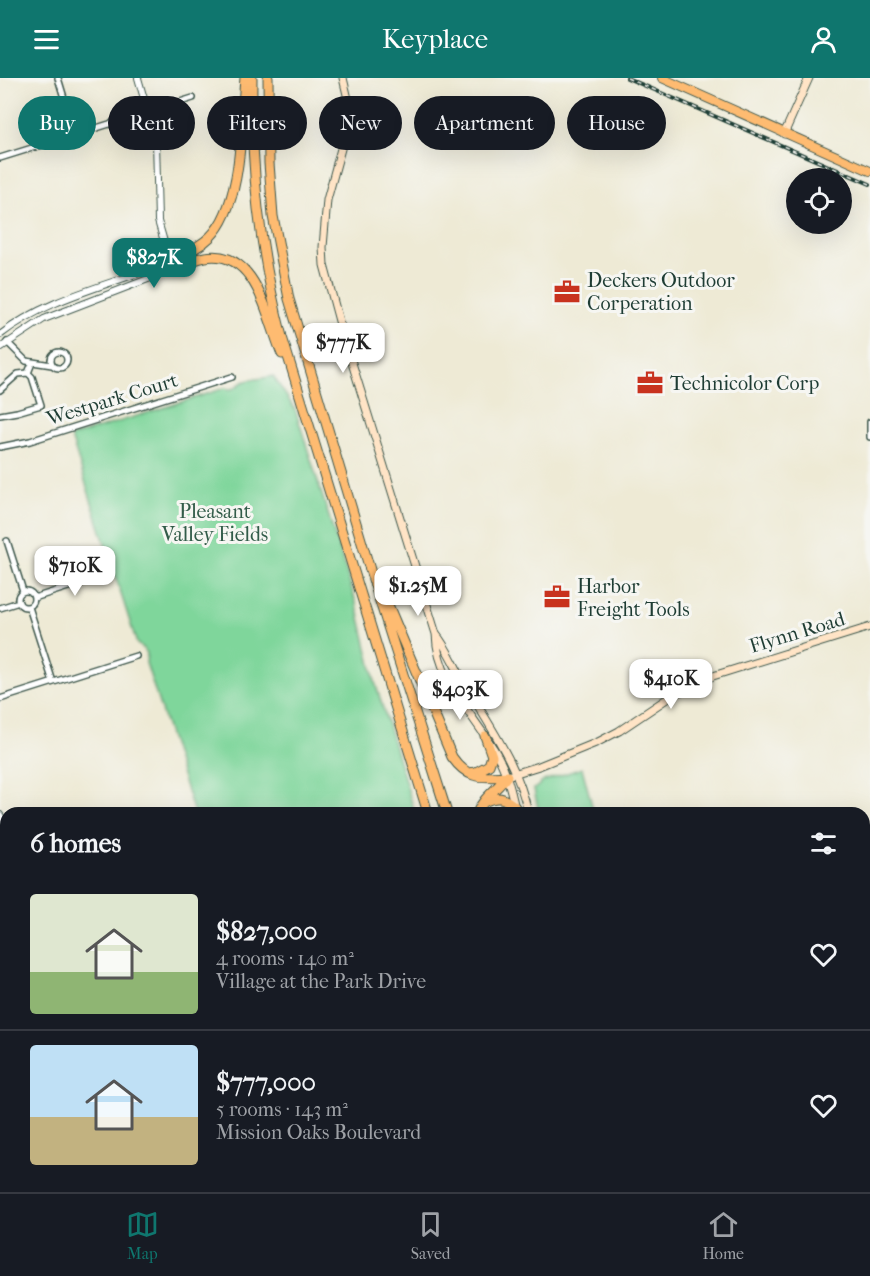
<!DOCTYPE html>
<meta charset="utf-8">
<style>
body{margin:0;font-family:"IM FELL French Canon",serif;background:#20242c;color:#f1f3f6;height:100vh;display:flex;flex-direction:column;font-size:22px;white-space:nowrap}
*{box-sizing:border-box;margin:0}
p{font-size:20px;color:#9ea1a6}
.icon{flex:none;width:33px;height:33px;fill:none;stroke:currentColor;stroke-width:2;stroke-linecap:round;stroke-linejoin:round}
.map{position:relative;flex:1;overflow:hidden}
.details{position:absolute;left:0px;top:729px;width:870px;height:386px;display:flex;flex-direction:column;background:#171b24;border-radius:18px 18px 0 0;box-shadow:0 6px 24px #0002}
.details>*{flex:none}
.banner{position:absolute;left:18px;top:18px;width:834px;height:54px;display:flex;gap:12px}
.controls{position:absolute;left:786px;top:90px;display:grid;gap:12px}
.controls a{display:grid;place-items:center;width:66px;height:66px;border-radius:50%;background:#171b24;box-shadow:0 6px 24px #0002;font-size:30px}
.price{position:absolute;translate:-50% -51px;padding:0 14px;border-radius:12px;background:#fff;color:#222;font-size:20px;line-height:39px;filter:drop-shadow(0 2px 3px #0008)}
.price::after{content:'';position:absolute;left:50%;top:36px;width:18px;height:14px;margin-left:-9px;background:inherit;clip-path:polygon(0 0,100% 0,50% 100%)}
.price.active{background:#0f766e;color:#fff}
ul{padding:0;list-style:none}
li{display:flex;align-items:center;gap:18px;height:150px;padding:0 30px}
li+li{border-top:2px solid #363941}
li span{display:grid;place-items:center;flex:none;width:168px;height:120px;border-radius:6px;color:#555}
li>.icon{margin-inline-start:auto}
span .icon{width:72px;height:72px;fill:#fffc;stroke-width:1}
li b{font-size:26px}
h2{display:flex;justify-content:space-between;align-items:center;height:72px;padding:0 30px;font-size:26px}
.tag{padding:0 21px;border-radius:27px;background:#171b24;box-shadow:0 6px 24px #0002;font-size:21px;line-height:54px}
.tag.active{background:#0f766e;color:#fff}
header{display:flex;justify-content:space-between;align-items:center;height:78px;padding:0 30px;background:#0f766e;color:#fff;font-size:27px;font-weight:600}
.dock{display:flex;justify-content:space-around;align-items:center;height:84px;border-top:2px solid #363941;background:#171b24;font-size:16px;color:#9ea1a6}
.dock a{display:grid;justify-items:center;gap:3px}
.dock .active{color:#0f766e}
.map>svg:first-child{display:block}
.green{fill:#7fd69b;stroke:#4f8a68;stroke-width:1.5}
.water{fill:#68b3e1;stroke:#44788a;stroke-width:1.5}
.lines{fill:none;stroke-linecap:round;stroke-linejoin:round}
.minor-casing{stroke:#3e574c;stroke-width:8}
.tertiary-casing{stroke:#3e574c;stroke-width:8}
.secondary-casing{stroke:#3e574c;stroke-width:9}
.primary-casing{stroke:#3e574c;stroke-width:10}
.motorway-casing{stroke:#3e574c;stroke-width:11}
.minor{stroke:#fff;stroke-width:5}
.tertiary{stroke:#fff;stroke-width:6}
.secondary{stroke:#ffe4c6;stroke-width:7}
.primary{stroke:#febb71;stroke-width:8}
.motorway{stroke:#febb71;stroke-width:9}
.rail-casing{stroke:#1f3d34;stroke-width:4}
.rail{stroke:#f6f6f2;stroke-width:1.5;stroke-dasharray:4.5;stroke-linecap:butt}
.labels{text-anchor:middle;stroke-width:6;stroke-linejoin:round;paint-order:stroke}
.poi-label{font-size:20px;fill:#1f3d34;stroke:#f6f6f2;text-anchor:start}
.street-label{font-size:20px;fill:#1f3d34;stroke:#f6f6f2}
.park-label{font-size:20px;fill:#325c49;stroke:#f6f6f2}
</style>
<header><svg class="icon" aria-label="menu" viewBox="0 0 24 24"><path d="M4 6h16M4 12h16M4 18h16"/></svg>Keyplace<svg class="icon" aria-label="person" viewBox="0 0 24 24"><circle cx="12" cy="8" r="4"/><path d="M4 21q1-7 8-7t8 7"/></svg></header>
<div class="map">
<svg width="870" height="1114" viewBox="0 0 870 1114">
<rect width="100%" height="100%" fill="#f6f6f2"/>
<filter id="ink" filterUnits="userSpaceOnUse"><feTurbulence type="fractalNoise" baseFrequency=".0167" numOctaves="2"/><feDisplacementMap in="SourceGraphic" scale="12" xChannelSelector="R" yChannelSelector="G"/><feConvolveMatrix kernelMatrix="1 2 1 2 8 2 1 2 1" color-interpolation-filters="sRGB"/></filter>
<filter id="wash" filterUnits="userSpaceOnUse"><feTurbulence type="fractalNoise" baseFrequency=".008" numOctaves="4" result="noise"/><feDisplacementMap in="SourceGraphic" scale="24" xChannelSelector="R" yChannelSelector="G"/><feGaussianBlur stdDeviation="1.35" result="paint"/><feColorMatrix in="noise" values="0 0 0 0 0 0 0 0 0 0 0 0 0 0 0 0 0 1.4 0 .05"/><feComposite in="paint" operator="in"/></filter>
<g filter="url(#wash)">
<rect width="100%" height="100%" fill="#eeead5"/>
<path class="green" d="M273,298L295,331L358,531L375,604L415,735H194L146,585L147,575L143,570L137,566L71,359L225,310C236,313 235,308 243,304C252,300 265,301 273,298Z
M582,690L594,735H539L534,711L544,703Z"/>
<path class="water" d="M870,1085V1114H823L830,1109L864,1108V1087Z"/>
</g>
<g filter="url(#ink)">
<g class="lines">
<g class="minor-casing">
<path id="minor" d="M58,0L75,56
M0,80L193,20
M7,264L26,283L52,287
M51 282a8 8 0 1 1 16 0a8 8 0 1 1-16 0Z
M0,312L18,296L28,295
M0,337L17,334L41,327L32,299L28,295L32,285
M870,344V359
M0,369L30,363L232,299
M7,463L23,513
M18 521a8 8 0 1 1 16 0a8 8 0 1 1-16 0Z
M34,520L109,496
M29,529L53,604
M0,530L19,524
M0,621L136,578
M0,826L6,825
M864,869L870,867
M864,940L870,960
M0,949L6,947
M0,1088L6,1086
M67,1108L68,1114
M140,1108L144,1114
M226,1108L233,1114
M319,1108L324,1114
M0,1110L1,1114
M500,1114L507,1108"/>
</g>
<g class="tertiary-casing">
<path id="tertiary" d="M0,257C50,218 113,207 170,183
M0,270L44,241L174,191L167,174L158,143L156,62L138,0
M0,737L4,744"/>
</g>
<g class="secondary-casing">
<path id="secondary" d="M343,0L348,21V45L327,122L323,169L324,187L339,243L436,556C437,601 471,634 493,670C506,690 511,712 516,735
M784,56L809,0
M436,556C448,571 454,587 464,604C488,647 518,685 528,735
M507,698L539,688L598,664L619,653L671,618L713,598L870,549
M601,1108L602,1114
M609,1108L611,1114"/>
</g>
<g class="primary-casing">
<path id="primary" d="M662,0L870,93"/>
</g>
<g class="motorway-casing">
<path id="motorway" d="M252,0C251,92 259,170 282,259L428,735
M268,0L269,85L273,138L289,221L371,495L447,735
M170,183C184,176 199,170 210,159C243,127 241,45 245,0
M174,191C184,186 194,181 205,179C257,170 267,241 282,276
M381,510L452,679C469,703 482,699 507,698
M469,695L476,694L489,687L492,678L485,658
M484,724C497,717 504,719 515,729
M477,735C485,717 496,713 507,698
M544,1108L545,1114
M561,1108L563,1114"/>
</g>
<use href="#minor" class="minor"/>
<use href="#tertiary" class="tertiary"/>
<use href="#secondary" class="secondary"/>
<use href="#primary" class="primary"/>
<use href="#motorway" class="motorway"/>
<g class="rail-casing">
<path id="rail" d="M627,0L870,106"/>
</g>
<use href="#rail" class="rail"/>
</g>
</g>
<defs>
<g id="office-bare" transform="scale(2.07)"><path d="M-6-3h4V-5.5h4V-3h4V5H-6ZM-1-4.5V-3h2v-1.5ZM-6 0V1H6V0Z" fill="#c8321e" stroke="#f6f6f2" stroke-width="2.5" paint-order="stroke"/></g>
</defs>
<g fill-rule="evenodd">
<use href="#office-bare" x="567" y="214"/>
<use href="#office-bare" x="650" y="305"/>
<use href="#office-bare" x="557" y="519"/>
</g>
<g class="labels">
<g class="poi-label">
<text x="587" y="209">Deckers Outdoor<tspan x="587" dy="23">Corperation</tspan></text>
<text x="670" y="312">Technicolor Corp</text>
<text x="577" y="515">Harbor<tspan x="577" dy="23">Freight Tools</tspan></text>
</g>
<g class="street-label">
<text transform="translate(112 321) rotate(-17)" y="7">Westpark Court</text>
<text transform="translate(797 554) rotate(-17)" y="7">Flynn Road</text>
</g>
<g class="park-label">
<text x="215" y="440">Pleasant<tspan x="215" dy="23">Valley Fields</tspan></text>
</g>
</g>
</svg>
<div class="controls">
<a><svg class="icon" aria-label="locate" viewBox="0 0 24 24"><circle cx="12" cy="12" r="6"/><path d="M12 2v4M12 18v4M2 12h4M18 12h4"/></svg></a>
</div>
<b class="price active" style="left:154px;top:211px">$827K</b>
<b class="price" style="left:343px;top:296px">$777K</b>
<b class="price" style="left:75px;top:519px">$710K</b>
<b class="price" style="left:418px;top:539px">$1.25M</b>
<b class="price" style="left:671px;top:632px">$410K</b>
<b class="price" style="left:460px;top:643px">$403K</b>
<div class="banner">
<a class="tag active">Buy</a>
<a class="tag">Rent</a>
<a class="tag">Filters</a>
<a class="tag">New</a>
<a class="tag">Apartment</a>
<a class="tag">House</a>
</div>
<section class="details">
<h2>6 homes<svg class="icon" aria-label="filters" viewBox="0 0 24 24"><path d="M4 7h16M4 17h16"/><circle cx="9" cy="7" r="2"/><circle cx="15" cy="17" r="2"/></svg></h2>
<ul>
<li><span style="background:linear-gradient(#dfe7d0 65%,#8fb573 0)"><svg class="icon" aria-label="home" viewBox="0 0 24 24"><path d="M3 11l9-7 9 7M6 9v11h12V9"/></svg></span><div><b>$827,000</b><p>4 rooms · 140 m²</p><p>Village at the Park Drive</p></div><svg class="icon" aria-label="heart" viewBox="0 0 24 24"><path d="M12 20l-8-8c-3-5 5-10 8-4 3-6 11-1 8 4z"/></svg></li>
<li><span style="background:linear-gradient(#bfe0f5 60%,#c2b280 0)"><svg class="icon" aria-label="home" viewBox="0 0 24 24"><path d="M3 11l9-7 9 7M6 9v11h12V9"/></svg></span><div><b>$777,000</b><p>5 rooms · 143 m²</p><p>Mission Oaks Boulevard</p></div><svg class="icon" aria-label="heart" viewBox="0 0 24 24"><path d="M12 20l-8-8c-3-5 5-10 8-4 3-6 11-1 8 4z"/></svg></li>
</ul>
</section>
</div>
<nav class="dock">
<a class="active"><svg class="icon" aria-label="map" viewBox="0 0 24 24"><path d="M3 6l6-2 6 2 6-2v14l-6 2-6-2-6 2zM9 4v14M15 6v14"/></svg>Map</a>
<a><svg class="icon" aria-label="saved" viewBox="0 0 24 24"><path d="M7 4h10v16l-5-4-5 4z"/></svg>Saved</a>
<a><svg class="icon" aria-label="home" viewBox="0 0 24 24"><path d="M3 11l9-7 9 7M6 9v11h12V9"/></svg>Home</a>
</nav>
